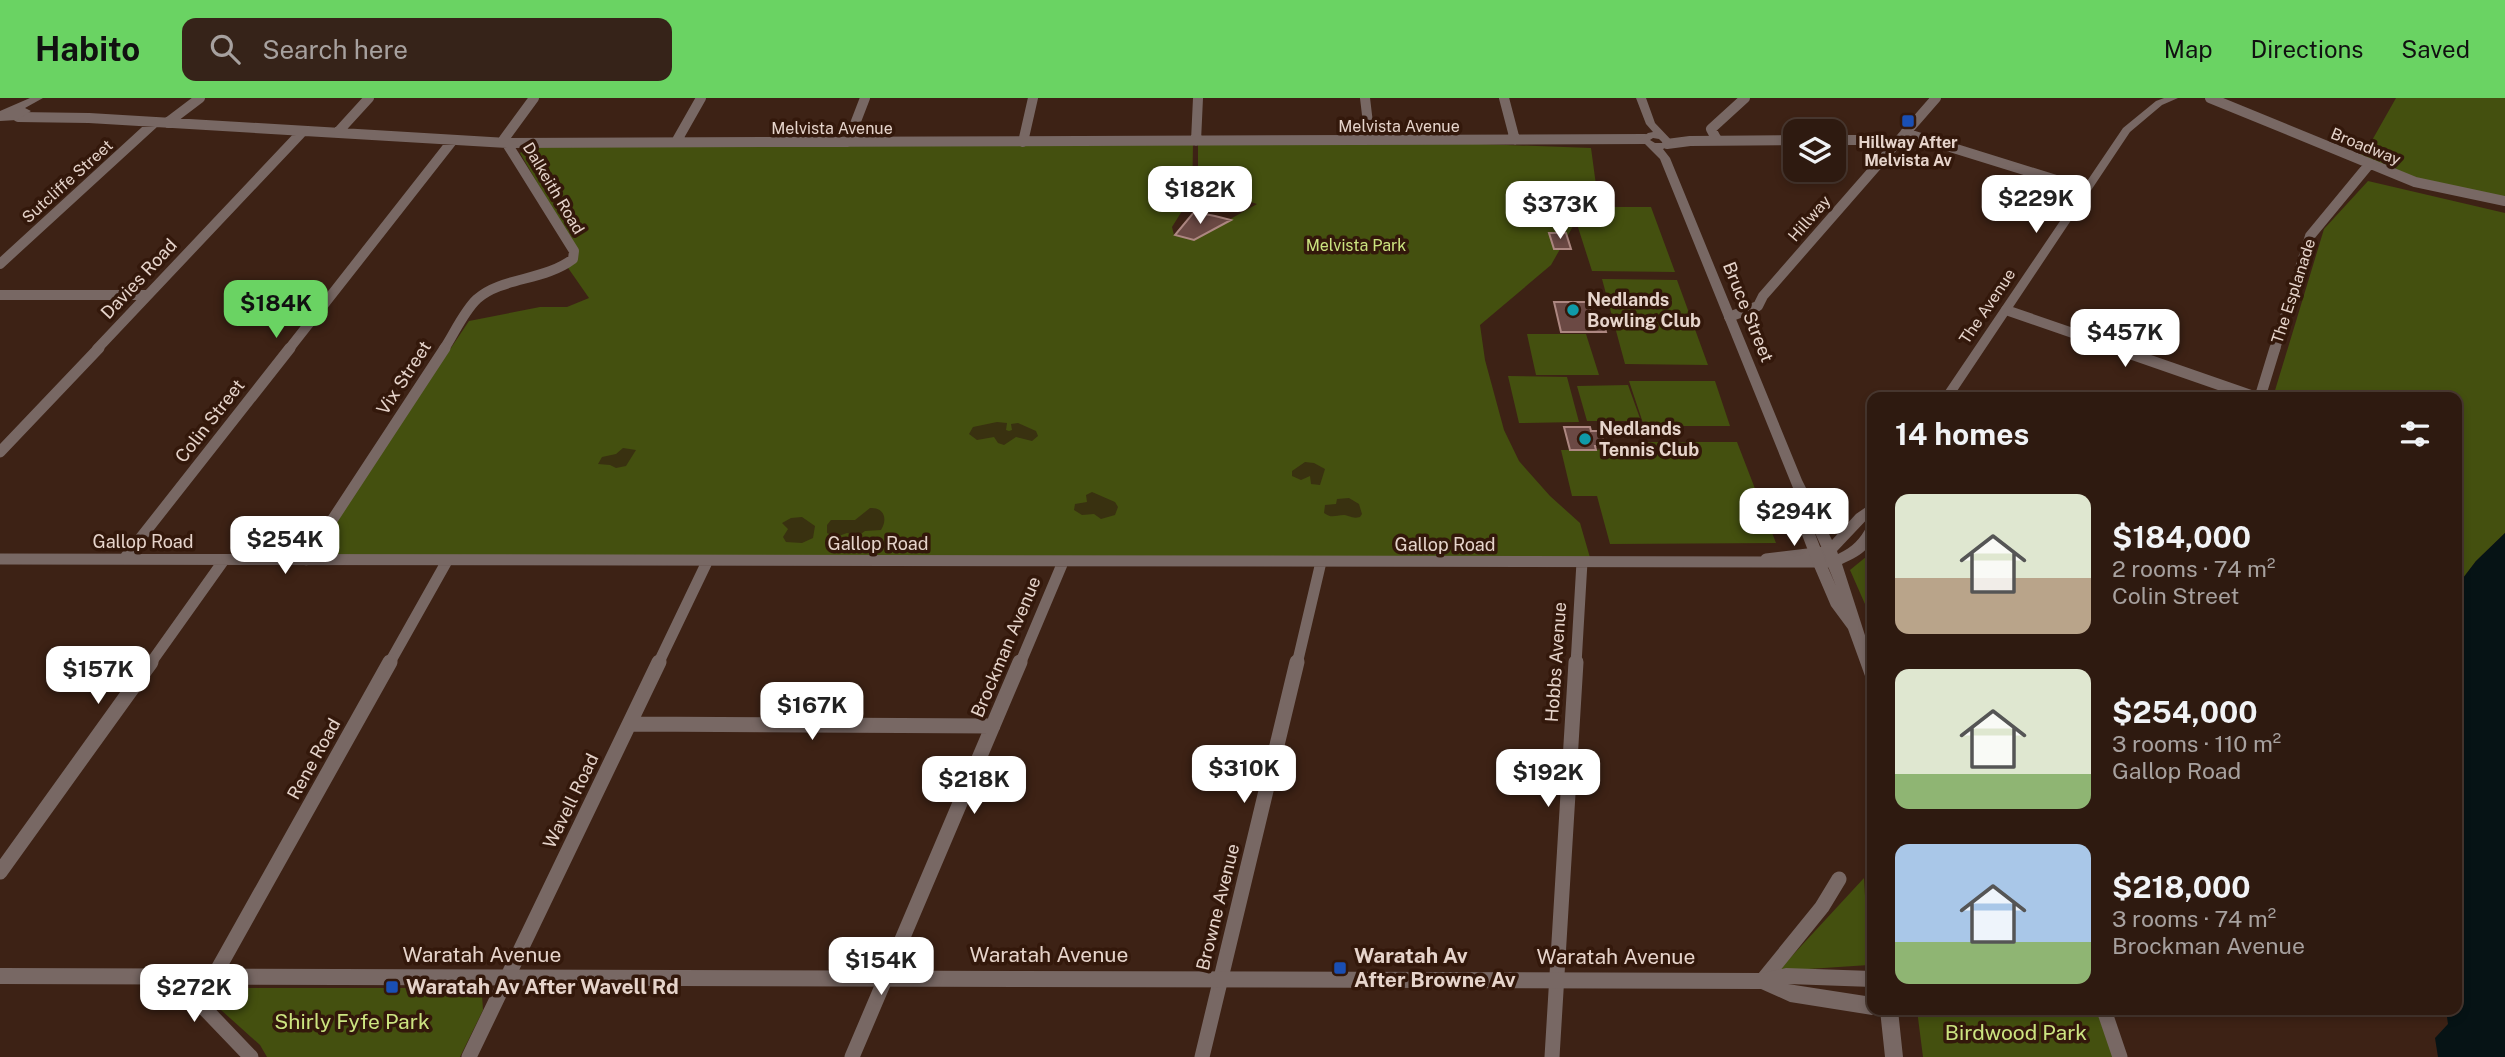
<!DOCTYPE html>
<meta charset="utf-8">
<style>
body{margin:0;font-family:"Public Sans",sans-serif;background:#362319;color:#f1f3f6;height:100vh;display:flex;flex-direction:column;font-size:26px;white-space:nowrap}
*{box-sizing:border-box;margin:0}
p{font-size:23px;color:#a7a19f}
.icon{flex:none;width:38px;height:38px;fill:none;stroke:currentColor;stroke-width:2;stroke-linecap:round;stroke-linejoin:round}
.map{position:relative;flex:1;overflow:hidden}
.panel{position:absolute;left:1867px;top:294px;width:595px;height:623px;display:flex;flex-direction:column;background:#2e1a10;border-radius:14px;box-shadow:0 4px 10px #0003,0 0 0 2px #493830}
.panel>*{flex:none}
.fabs{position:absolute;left:1783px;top:21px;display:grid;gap:14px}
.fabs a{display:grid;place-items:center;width:63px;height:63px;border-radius:14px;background:#2e1a10;box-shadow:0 4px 10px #0003,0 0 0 2px #493830;font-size:35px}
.price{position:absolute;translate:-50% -60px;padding:0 16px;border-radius:14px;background:#fff;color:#222;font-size:23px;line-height:46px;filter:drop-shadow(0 2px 4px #0008)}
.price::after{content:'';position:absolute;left:50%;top:42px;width:21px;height:16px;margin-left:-10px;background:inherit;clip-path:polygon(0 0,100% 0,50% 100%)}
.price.active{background:#6ad363;color:#111}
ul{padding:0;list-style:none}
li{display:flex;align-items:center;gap:21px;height:175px;padding:0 28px}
li span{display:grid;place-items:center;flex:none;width:196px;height:140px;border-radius:14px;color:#555}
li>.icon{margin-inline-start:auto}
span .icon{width:84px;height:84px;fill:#fffc;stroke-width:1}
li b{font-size:30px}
h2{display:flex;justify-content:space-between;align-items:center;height:84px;padding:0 28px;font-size:30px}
header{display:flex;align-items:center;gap:42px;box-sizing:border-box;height:98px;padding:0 35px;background:#6ad363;color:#111}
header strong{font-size:33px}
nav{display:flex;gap:38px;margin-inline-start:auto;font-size:24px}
.search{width:490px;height:63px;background:#362319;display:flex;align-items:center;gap:18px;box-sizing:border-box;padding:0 24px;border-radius:14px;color:#a7a19f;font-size:26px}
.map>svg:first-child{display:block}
.green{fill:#44500f}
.sand{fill:#393110}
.water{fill:#061315}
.building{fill:#6b4944;stroke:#ad8781;stroke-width:2}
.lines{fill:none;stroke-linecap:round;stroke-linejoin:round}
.minor-far2{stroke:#786864;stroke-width:10}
.minor-far1{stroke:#786864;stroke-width:11}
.minor{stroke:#786864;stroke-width:15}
.tertiary{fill:#786864;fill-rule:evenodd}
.transit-dot{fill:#1a4fb4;stroke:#33180b;stroke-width:2.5}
.culture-dot{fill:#0f9aa8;stroke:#33180b;stroke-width:2.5}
.labels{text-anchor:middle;stroke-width:7;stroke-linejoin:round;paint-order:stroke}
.far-street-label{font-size:16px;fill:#e6d4cb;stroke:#33180b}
.far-poi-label{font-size:16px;font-weight:bold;fill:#e6d4cb;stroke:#33180b}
.far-park-label{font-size:16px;fill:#cce480;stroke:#33180b}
.street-label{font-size:18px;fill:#e6d4cb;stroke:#33180b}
.poi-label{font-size:18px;font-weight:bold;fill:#e6d4cb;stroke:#33180b;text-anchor:start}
.near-street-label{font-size:21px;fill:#e6d4cb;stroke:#33180b}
.near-poi-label{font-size:21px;font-weight:bold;fill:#e6d4cb;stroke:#33180b;text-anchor:start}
.near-park-label{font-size:21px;fill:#cce480;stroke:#33180b}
</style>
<header>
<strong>Habito</strong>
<div class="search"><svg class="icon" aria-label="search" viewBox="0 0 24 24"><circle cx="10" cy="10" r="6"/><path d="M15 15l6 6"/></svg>Search here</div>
<nav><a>Map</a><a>Directions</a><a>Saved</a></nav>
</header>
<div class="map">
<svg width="2505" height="959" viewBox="0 0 2505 959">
<rect width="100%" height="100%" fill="#3d2215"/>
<path class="green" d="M2396,0H2505V101L2415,84L2357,60L2366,53Z
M1370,42L1591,50L1596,87L1584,109H1651L1675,174L1592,173L1576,123L1551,167L1480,227L1485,262L1504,332L1519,363L1550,398L1580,425L1591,463L310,460L469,223L540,209H567L589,200L566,167L576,152L520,55L531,47L1193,45L1192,108L1182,113L1172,129L1174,137L1193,142L1257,106L1198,87V44Z
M2368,83L2505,115V435L2476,463L2457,488V299H2273L2324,131Z
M1602,181L1677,182L1708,267L1625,266Z
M1527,236H1586L1599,277H1536Z
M1508,278L1567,279L1579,324L1519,325Z
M1629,283H1715L1730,328H1644Z
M1628,287L1641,323H1587L1577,288Z
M1648,344H1737L1776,445L1610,446L1597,398H1572L1561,352L1649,351Z
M1872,454V522L1850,472Z
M1864,780L1869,867L1778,873Z
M235,890H471L482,897L483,912L460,959H267L260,947L221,912L225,901Z
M1917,912H2096L2115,959H1923Z"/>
<path class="sand" d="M997,324L1007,325L1006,332L1009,333L1012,332L1011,326L1018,325L1036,333L1038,338L1032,343L1016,339L1004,347L998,345L994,339L977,342L969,336L973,329Z
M623,350L636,352L626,368L616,370L610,367L598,366L602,359L616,356Z
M1305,364L1314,365L1325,371L1320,387L1311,386L1310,378L1301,382L1292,378V373Z
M1092,394L1115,404L1118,409L1115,417L1101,421L1094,416L1082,417L1074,412L1075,406L1087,404L1086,397Z
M1349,400L1359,406L1362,416L1360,419C1352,421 1351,418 1344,417C1335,417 1332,421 1324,415L1325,407L1336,406L1337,401Z
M870,410C884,409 888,421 881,432L865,433L858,438L847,435L836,439L827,435V427L831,422H855Z
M802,419L815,428L813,440L802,445L786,444L783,439L788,431L782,425L791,420Z"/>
<path class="water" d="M2505,435V959H2438L2435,940L2448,926L2446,912H2457V488L2476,463Z"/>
<path class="building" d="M1194,114L1215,118L1231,122L1194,142L1175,137Z
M1549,135H1566L1571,151H1554Z
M1554,204H1588L1592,219H1602L1606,234H1561Z
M1564,329H1590L1591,333H1601L1605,348H1595L1596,352H1570Z"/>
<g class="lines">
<path class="minor-far2" d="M1365,0L1370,42
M1504,0L1515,42
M2210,0L2415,84L2505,103
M18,19L89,20L507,45L1645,41
M167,25L200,0
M337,35L369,0
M1905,35L2085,91
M1717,42L1711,31L1745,0
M1834,42H1864L1894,48
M1196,43L1198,0
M676,44L701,0
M848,44L865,0
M1023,44L1033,0
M1667,46L1690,43L1796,42
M0,166L155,24
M0,197H148
M2006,212L2119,251
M1729,219L1758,208L1763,198L1936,0
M97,251L303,33
M289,251L453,42
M444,251C454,236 464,213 477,201C502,179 544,183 573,161L574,153L504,41L534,0
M2275,251L2310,138L2367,69L2364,63"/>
<path class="minor-far1" d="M2114,250L2255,299
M2260,299L2275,250
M0,354L99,250
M0,461L1830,464
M124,461L290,250
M1766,461L1824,454
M306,462L445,250
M150,566L224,462
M389,566L447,463
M658,566L707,464
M1020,566L1063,464
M1297,566L1321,464
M1576,566L1582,464"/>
<path class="minor" d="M631,626L993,628
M0,774L151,564
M1762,883L1822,809L1839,781
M2104,912L2120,959
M251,959L205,911L202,905L204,896L390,564
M469,959L659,564
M852,959L1020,564
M1202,959L1297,564
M1552,959L1576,564"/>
<path class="tertiary" d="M30,0H43L25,10L31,13L17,22L0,23V13Z
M1636,0H1646L1655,25L1674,45L1663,51L1670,60L1802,382L1832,442L1856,416L1872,405V416L1837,453L1838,456C1853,449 1860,441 1867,428L1872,426C1872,452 1865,455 1842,466L1872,559V584L1867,582L1865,578L1848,531L1831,508L1813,466L1793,413L1790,393L1793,390L1660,61L1640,41L1648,35L1653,34L1646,26ZM1653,40L1659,41L1663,45H1655L1650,42ZM1812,428L1827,462L1826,464ZM1826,465L1836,488L1827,466Z
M2164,0H2178L2162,7L2130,34L1953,299H1941L2123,30L2156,3Z
M0,870L1762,875L1786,870L1872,873V889L1788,886L1872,899V912H1879L1872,917L1790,904L1761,891L0,886Z
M1880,912H1898L1903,959H1885Z"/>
</g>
<g class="transit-dot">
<rect x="1901" y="16" width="14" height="14" rx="3.5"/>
<rect x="1333" y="863" width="14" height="14" rx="3.5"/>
<rect x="385" y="882" width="14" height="14" rx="3.5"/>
</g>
<g class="culture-dot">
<circle cx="1573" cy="212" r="7"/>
<circle cx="1585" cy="341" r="7"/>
</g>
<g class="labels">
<g class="far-street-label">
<text x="1399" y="34">Melvista Avenue</text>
<text x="832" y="36">Melvista Avenue</text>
<text transform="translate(2366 48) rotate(22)" y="6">Broadway</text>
<text transform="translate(67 83) rotate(-42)" y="6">Sutcliffe Street</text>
<text transform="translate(554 90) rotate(59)" y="6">Dalkeith Road</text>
<text transform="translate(1809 120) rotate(-49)" y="6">Hillway</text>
<text transform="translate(2293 193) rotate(-72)" y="6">The Esplanade</text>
<text transform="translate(1987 208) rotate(-56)" y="6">The Avenue</text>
</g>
<g class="far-poi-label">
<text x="1908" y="50">Hillway After<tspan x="1908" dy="18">Melvista Av</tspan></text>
</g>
<g class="far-park-label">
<text x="1356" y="153">Melvista Park</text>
</g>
<g class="street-label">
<text transform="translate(139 181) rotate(-47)" y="6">Davies Road</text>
<text transform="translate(1748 214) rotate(68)" y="6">Bruce Street</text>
<text transform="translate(404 280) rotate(-57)" y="6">Vix Street</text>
<text transform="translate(210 323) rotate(-52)" y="6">Colin Street</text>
<text x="143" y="450">Gallop Road</text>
<text x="878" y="452">Gallop Road</text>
<text x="1445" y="453">Gallop Road</text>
<text transform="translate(1006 549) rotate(-67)" y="6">Brockman Avenue</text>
<text transform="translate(1556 564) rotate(-86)" y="6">Hobbs Avenue</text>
<text transform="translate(314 661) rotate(-61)" y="6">Rene Road</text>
<text transform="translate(571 703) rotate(-64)" y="6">Wavell Road</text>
<text transform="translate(1218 809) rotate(-76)" y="6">Browne Avenue</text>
</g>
<g class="poi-label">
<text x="1587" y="208">Nedlands<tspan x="1587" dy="21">Bowling Club</tspan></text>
<text x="1599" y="337">Nedlands<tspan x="1599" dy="21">Tennis Club</tspan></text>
</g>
<g class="near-street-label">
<text x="482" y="864">Waratah Avenue</text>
<text x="1049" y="864">Waratah Avenue</text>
<text x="1616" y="866">Waratah Avenue</text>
</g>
<g class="near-poi-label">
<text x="1354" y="865">Waratah Av<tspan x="1354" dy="24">After Browne Av</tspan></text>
<text x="406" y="896">Waratah Av After Wavell Rd</text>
</g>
<g class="near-park-label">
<text x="352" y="931">Shirly Fyfe Park</text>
<text x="2016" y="942">Birdwood Park</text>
</g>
</g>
</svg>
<div class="fabs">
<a><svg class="icon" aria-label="layers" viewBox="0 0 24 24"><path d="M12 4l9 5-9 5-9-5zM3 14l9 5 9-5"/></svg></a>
</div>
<b class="price" style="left:1200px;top:128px">$182K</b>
<b class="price" style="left:2036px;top:137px">$229K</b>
<b class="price" style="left:1560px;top:143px">$373K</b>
<b class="price active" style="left:276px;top:242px">$184K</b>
<b class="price" style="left:2125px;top:271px">$457K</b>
<b class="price" style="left:1794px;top:450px">$294K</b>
<b class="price" style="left:285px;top:478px">$254K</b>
<b class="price" style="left:98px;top:608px">$157K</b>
<b class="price" style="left:812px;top:644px">$167K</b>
<b class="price" style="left:1244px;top:707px">$310K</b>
<b class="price" style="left:1548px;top:711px">$192K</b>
<b class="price" style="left:974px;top:718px">$218K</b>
<b class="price" style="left:881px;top:899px">$154K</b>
<b class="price" style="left:194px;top:926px">$272K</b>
<section class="panel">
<h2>14 homes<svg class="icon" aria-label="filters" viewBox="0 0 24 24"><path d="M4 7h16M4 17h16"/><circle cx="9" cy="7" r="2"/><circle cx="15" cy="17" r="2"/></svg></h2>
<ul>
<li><span style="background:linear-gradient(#dfe7d0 60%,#b9a48a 0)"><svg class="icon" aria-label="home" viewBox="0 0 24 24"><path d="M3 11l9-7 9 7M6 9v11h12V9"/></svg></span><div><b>$184,000</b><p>2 rooms · 74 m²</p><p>Colin Street</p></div></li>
<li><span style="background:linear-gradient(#dfe7d0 75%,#8fb573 0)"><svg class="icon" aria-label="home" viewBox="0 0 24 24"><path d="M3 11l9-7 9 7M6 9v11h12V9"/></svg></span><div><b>$254,000</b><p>3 rooms · 110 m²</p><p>Gallop Road</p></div></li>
<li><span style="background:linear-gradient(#a9c7e8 70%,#8fb573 0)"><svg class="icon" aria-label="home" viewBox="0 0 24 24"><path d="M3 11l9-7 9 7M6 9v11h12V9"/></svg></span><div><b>$218,000</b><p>3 rooms · 74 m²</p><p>Brockman Avenue</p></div></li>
</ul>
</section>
</div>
